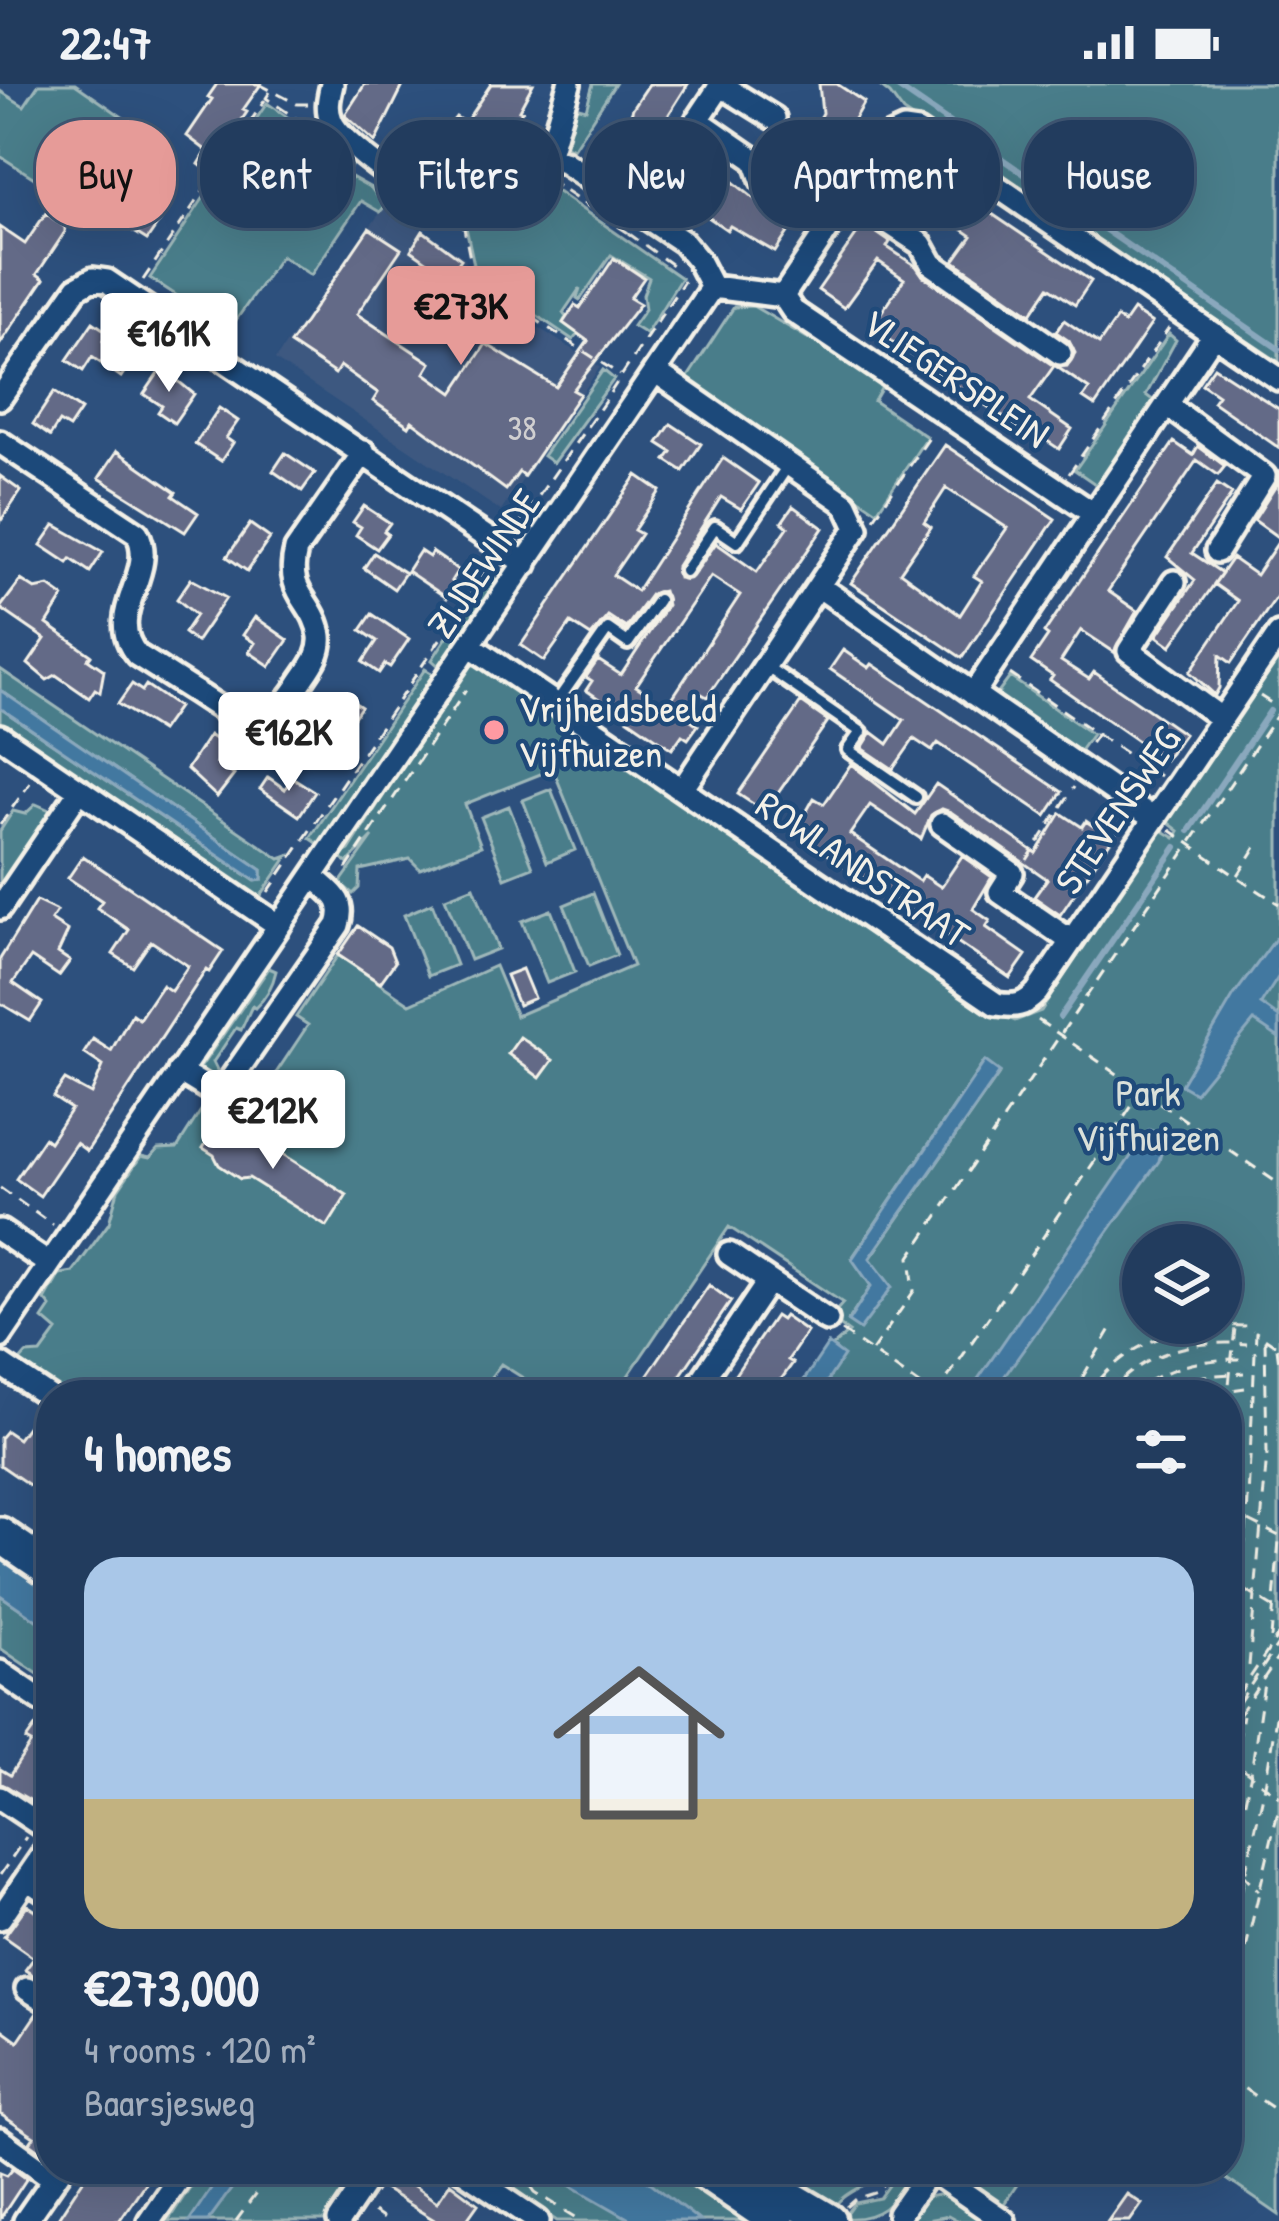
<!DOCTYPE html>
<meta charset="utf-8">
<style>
body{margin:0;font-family:"Patrick Hand",sans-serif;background:#2e4767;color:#f1f3f6;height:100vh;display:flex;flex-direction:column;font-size:45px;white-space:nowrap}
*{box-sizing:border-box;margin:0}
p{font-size:39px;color:#a2adbc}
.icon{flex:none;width:66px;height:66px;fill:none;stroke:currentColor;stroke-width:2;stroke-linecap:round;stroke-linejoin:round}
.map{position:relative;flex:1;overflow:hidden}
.details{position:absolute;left:36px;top:1296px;width:1206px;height:804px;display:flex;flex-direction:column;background:#223c5e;border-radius:48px;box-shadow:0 12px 48px #0002,0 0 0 3px #3f5673}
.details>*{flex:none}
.banner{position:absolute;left:36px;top:36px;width:1209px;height:108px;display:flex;gap:24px}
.fabs{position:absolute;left:1122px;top:1140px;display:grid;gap:24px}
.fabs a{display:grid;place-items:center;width:120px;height:120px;border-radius:50%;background:#223c5e;box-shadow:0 12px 48px #0002,0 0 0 3px #3f5673;font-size:60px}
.price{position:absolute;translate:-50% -102px;padding:0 27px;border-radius:12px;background:#fff;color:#222;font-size:39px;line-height:78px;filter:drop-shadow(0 3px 6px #0008)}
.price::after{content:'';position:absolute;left:50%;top:72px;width:36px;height:27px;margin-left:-18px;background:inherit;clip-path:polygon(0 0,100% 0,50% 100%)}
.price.current{background:#e69b98;color:#111}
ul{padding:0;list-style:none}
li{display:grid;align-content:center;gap:24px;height:636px;padding:0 48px}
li+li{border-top:3px solid #3f5673}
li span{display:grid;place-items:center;height:372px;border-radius:36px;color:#555}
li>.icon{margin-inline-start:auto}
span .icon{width:216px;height:216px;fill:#fffc;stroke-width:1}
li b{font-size:51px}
h2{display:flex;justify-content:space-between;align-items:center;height:144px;padding:0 48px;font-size:51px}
.pill{padding:0 42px;border-radius:48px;background:#223c5e;box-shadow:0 12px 48px #0002,0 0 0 3px #3f5673;font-size:42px;line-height:108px}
.pill.current{background:#e69b98;color:#111}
.status{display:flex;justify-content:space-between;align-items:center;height:84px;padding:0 60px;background:#223c5e;direction:ltr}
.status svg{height:33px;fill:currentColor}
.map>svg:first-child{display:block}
.built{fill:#3d5880}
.green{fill:#487d8a;stroke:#9eb7b9;stroke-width:3;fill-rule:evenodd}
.water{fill:#4378a0;stroke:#8aa8bd;stroke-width:3}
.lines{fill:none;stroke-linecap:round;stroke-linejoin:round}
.stream{stroke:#8aa8bd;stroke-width:6}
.building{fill:#636a87;stroke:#f4f1e8;stroke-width:3;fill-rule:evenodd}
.lane-casing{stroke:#f4f1e8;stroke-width:20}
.street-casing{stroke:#f4f1e8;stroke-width:30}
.secondary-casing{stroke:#f4f1e8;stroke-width:42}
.path{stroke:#f4f1e8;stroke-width:3;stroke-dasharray:12 9;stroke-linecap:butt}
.lane{stroke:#1f4a7a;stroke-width:10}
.street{stroke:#1f4a7a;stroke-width:21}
.secondary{stroke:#1f4a7a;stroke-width:33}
.poi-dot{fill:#ff9aa2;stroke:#1f4a7a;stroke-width:4.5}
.labels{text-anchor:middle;stroke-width:9;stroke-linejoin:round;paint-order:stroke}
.number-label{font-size:33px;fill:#d0cfd0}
.street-label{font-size:39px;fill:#f4f1e8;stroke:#1f4a7a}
.poi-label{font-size:39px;fill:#f4f1e8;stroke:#1f4a7a;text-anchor:start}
.park-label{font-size:39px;fill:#dae0da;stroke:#1f4a7a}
</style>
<div class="status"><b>22:47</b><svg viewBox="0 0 49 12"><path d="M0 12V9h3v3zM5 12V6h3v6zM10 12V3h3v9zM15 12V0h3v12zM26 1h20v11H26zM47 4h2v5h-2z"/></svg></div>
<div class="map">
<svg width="1279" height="2137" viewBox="0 0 1279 2137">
<rect width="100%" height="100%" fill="#2d507d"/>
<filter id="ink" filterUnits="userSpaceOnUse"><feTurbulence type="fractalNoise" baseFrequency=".00833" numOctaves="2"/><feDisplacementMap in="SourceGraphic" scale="24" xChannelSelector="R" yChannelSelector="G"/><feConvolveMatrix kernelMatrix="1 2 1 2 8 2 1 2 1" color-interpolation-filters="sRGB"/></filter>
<g filter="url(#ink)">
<path class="built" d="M385,122L465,174L470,200L600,283L501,427L275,276Z"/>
<path class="green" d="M39,0H75L154,55L159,66L148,74L104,139L0,72V7L24,22Z
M593,0H615L573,65L561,60L567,20L586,25Z
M877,0H1279V278L903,28L890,10Z
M267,19L353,79L346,90L371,104L385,122L380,128L361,117L311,191L281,172L229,246L150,194Z
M530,89L681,194L646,250L633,242L645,225L643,211L649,194L611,171L580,216L577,214L580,204L563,229L566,233L563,239L578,250L573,256L476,190L464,134L481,127Z
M753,222L814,258L843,270L885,298L874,317L927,353L877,427L686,296L734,223Z
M1169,250L1176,256L1146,311L1154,317L1098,402L1075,386Z
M603,286L614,295L553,379L543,372Z
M488,490L499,497L441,584L432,576Z
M1279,568V2131L1212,2085H1227V1311H807L836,1266L832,1263L849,1248L830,1234L843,1219L729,1143L615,1311H550L501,1280L477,1311H54L14,1284L26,1270L41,1269L57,1247L43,1235L51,1223L45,1216L60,1190L73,1188L109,1139L118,1106L141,1072L150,1074L158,1065L177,1064L209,1014L235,1030L248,1013L256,1019L308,941L296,933L338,871L410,920L495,882L516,932L633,882L553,685L465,720L481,762L420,785L410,775L360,786L359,804L353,810L340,799L373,753L347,779L337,772L349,766L466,581H476L495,590L589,658L998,930L1015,937L1041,927L1160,745L1175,754L1179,747L1166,737ZM984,978L1000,989L870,1175L884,1194L848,1237L871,1202L852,1174ZM1143,1161H1221V1239H1143Z
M0,585L280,775L288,772L260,813L248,809L0,641V624L255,797L262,796V786L0,606Z
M425,585L436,592L320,761L310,754Z
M1010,593L1092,650L1077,671L996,612Z
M551,705L575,766L547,778L523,716Z
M36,720L54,728L0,803V747L13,727L25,730Z
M509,722L533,783L505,794L481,733Z
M474,803L498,865L470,876L445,814Z
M593,809L617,871L589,882L564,821Z
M432,819L456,881L428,892L404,831Z
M551,826L575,888L547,899L522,837Z
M269,884L276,887C273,901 266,914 255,924L252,922L241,946L236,944L213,978L219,990L208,996L196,990Z
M0,1511L51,1546V1599L0,1564Z
M202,2085H362L329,2137H168Z
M479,2085H674L746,2137H557Z
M755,2085H881C863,2109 850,2101 830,2129Z
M1006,2085L1020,2096L1002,2123L943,2086Z
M900,2086L912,2093C893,2119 879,2137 844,2134L855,2119L880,2114Z
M948,2109L990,2137H957L948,2132L932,2135L934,2137H910L927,2113Z"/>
<path class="water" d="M0,606L262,786V796L256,797L0,624Z
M1279,850V892L1261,920L1279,933V954L1254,937L1195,1009L1181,1001L1234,911Z
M985,977L1000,988L870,1174L892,1203L860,1246L848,1238L871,1202L852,1175Z
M1149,1046L1159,1049L1164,1058L1159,1077L991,1311H967Z
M828,1260L844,1272L818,1311H794Z
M0,1475L51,1509V1546L0,1511Z
M224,2085H246L208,2137H189Z
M542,2085H633L700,2137H633Z"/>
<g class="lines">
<path class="stream" d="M893,0L1279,265
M1189,747L1270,627
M1060,933L1176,763"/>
</g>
<path class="building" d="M217,0H261L243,26L247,28L230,54L233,56L211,89L199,80L207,67L187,52L212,15L208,13Z
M365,0H404L375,58L345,31Z
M491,0H533L519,26L522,27L503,54L494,48L488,51L462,90L458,87L444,106L415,86L456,33L465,39Z
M649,0H688L659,46L662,47L652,62L654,63L635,89L611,73L621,58L633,24Z
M819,0H837L864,18L810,109L786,92L822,29Z
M697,69L791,144L775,168L730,142L727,146L692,122L700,110L684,96Z
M911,80L936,98L939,94L1091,197L1075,221L1049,203L1031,230L954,177L972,152L897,100Z
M143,121L162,134L147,156L128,144Z
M46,129L65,143V148L37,190L44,195L0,260V143L25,160Z
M864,140L890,158L887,163L916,182L923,192L1054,282L1030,316L1072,345L1059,365L1034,348L1031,352L879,249L882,245L874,239L904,195L878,177L844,224L818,206Z
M369,144L401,165L357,230L431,279L425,289L453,309L486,260L556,303L588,257L563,239L575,221L580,224L614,174L644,194L630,214L640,220L573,306L580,310L524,392L519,388L506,406L412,337L409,342L373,317L378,309L340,282L335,290L290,260Z
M423,147L461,175L449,193L411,166Z
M1133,226L1152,239L1095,322L1083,314L1089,305L1057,283L1067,282L1075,269L1069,257L1056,248L1064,236L1099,260L1117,234L1124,239Z
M93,238L109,249L103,257L132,277L121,293L92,273L83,287L67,276Z
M1214,283L1279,325V364L1213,318L1218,311L1202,300Z
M162,284L194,310L174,339L158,328L162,322L144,310Z
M54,308L81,326L69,344L59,338L50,352L33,340Z
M219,324L238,337L226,354L233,359L221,377L195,360Z
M671,340L701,360L683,387L666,376L672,368L658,359Z
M1174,358L1193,371L1198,362L1225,382L1218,391L1197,376L1108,507L1137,527L1114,568L1081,546L1061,577L1089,595L1094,588L1184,650L1165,676L1050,596L1053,592L1031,577L1048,552L1044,549Z
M945,361L1055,435L962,574L851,499ZM946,404L1007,444L974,492L982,497L960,531L900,488L931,443L924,438Z
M117,367L176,408L173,412L198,429L185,448L99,394Z
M285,369L315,389L302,407L273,387Z
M723,374L759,399L741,425L721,413L677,482L679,494L692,493L716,459L757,488L788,443L782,438L793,422L823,444L707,613L700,609L684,631L698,641L688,655L682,651L672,665L586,606L592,597L586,593L598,576L621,591L667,521L663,507L651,510L626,544L608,532L591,552L571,539L544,577L521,561L637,391L660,407L634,446L641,450L613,491L637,507ZM711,492L740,511L667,622L636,602Z
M1279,386V454L1254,436L1277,400Z
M0,392L21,407L0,438Z
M1217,400L1232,410L1192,469L1222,489L1171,562L1157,552L1195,496L1167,473Z
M364,422L390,439L384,447L388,450L377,465L356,451L361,443L353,438Z
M250,440L270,454L247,487L227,473Z
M55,441L103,468L90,488L71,475L68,479L41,461Z
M1279,457V509L1231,579L1220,571L1219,604L1215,611L1190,588L1238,517L1214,500L1232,474L1256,491Z
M420,467L429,473L432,468L458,486L451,497L457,501L447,514L407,487Z
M374,469L405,489L394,505L364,484Z
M191,495L226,514L196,558L184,549L196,531L177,515Z
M21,496L35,505L49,502L64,513L47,540L91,571L88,575L104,586L100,608L95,605L89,614L56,591L47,596L28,580L45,555L0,524Z
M372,530L409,555L390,583L385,580L379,589L363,578L377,557L361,546Z
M255,533L288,556L270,582L249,568L255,559L243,551Z
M843,566L869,584L872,580L1062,708L1046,732L938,659L932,667L914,655L893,685L862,664L872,648L888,660L904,636L830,585Z
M132,600L142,607L146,601L178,623L161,647L118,620Z
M336,606L361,623L345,646L320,629Z
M801,618L828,637L765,728L738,710Z
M209,651L228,664L217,679L234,691L217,713L187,685Z
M851,680L915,730L936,700L1036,769L1061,729L1082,743L1086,737L1093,742L1099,733L1118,746L1060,831L1034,813L1047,795L951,728L942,725L931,731L921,755L870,721L850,750L919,797L923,791L941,803L962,772L992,793L973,825L990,837L986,843L1026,871L1010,894L795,748L814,714L824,720Z
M268,693L285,705L292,693L315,708L299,732L260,705Z
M83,772L223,867L209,888L206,886L87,1067L76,1059L40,1112L16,1095L44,1054L49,1058L71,1025L53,1013L65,996L91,1010L103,982L84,969L93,955L111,967L132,930L139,935L162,901L171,907L188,882L151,857L133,883L113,870L129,846L97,824L102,817L68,794Z
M36,817L57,827L51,836L68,847L58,869L70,877L59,892L31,873L13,899L42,919L30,937L0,919V875Z
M358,842L389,863L395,878L380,899L338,871Z
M522,885L534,914L518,921L506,891Z
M520,953L553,976L540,994L508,970Z
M223,1032L347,1111L327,1143L249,1094L240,1095L219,1081L214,1071L203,1064Z
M709,1201L731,1217L667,1311H634Z
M775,1232L781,1236L784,1232L807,1248L788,1276L793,1279L770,1311H746L735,1303L738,1299L732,1295Z
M31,1337L47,1349L41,1358L51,1365V1416L0,1381V1354L6,1347L18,1355Z
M38,1639L51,1648V1696L35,1719L0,1699V1685L10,1691L31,1659L26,1656Z
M27,1821L51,1837V1881L41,1896L25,1886L34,1874L4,1853Z
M37,1929L51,1936V2060L45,2070L30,2059L34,2053L0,2030V1944L18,1957Z
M13,2084L27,2094L0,2135V2088L7,2091Z
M90,2085H138L149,2093L119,2137H56Z
M389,2085H421L411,2100L437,2118L450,2099L478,2120L466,2137H436L384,2105Z
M1127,2110L1142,2120L1130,2137H1108Z"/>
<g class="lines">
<g class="lane-casing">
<path id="lane" d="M685,487L715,443L737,458L789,380
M767,583L861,648L848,666L916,713
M556,619L608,545L628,559L658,516"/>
</g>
<g class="street-casing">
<path id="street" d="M332,0C329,13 326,24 331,36C339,58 409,107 431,117C443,122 455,123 468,120C505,112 521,65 564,78L683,158L698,176L712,203
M719,0L774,34
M697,36L755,76L762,96L800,121
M548,73L569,0
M850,113L921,160L932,180L1060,269
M641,129L681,74L683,58L721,1
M712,203L783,212
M783,212L890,52L903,46L917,48L1279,295
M783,212L793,227L1094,430
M656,288L846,420L857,444L683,704
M0,314L77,204L93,195L107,197L526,480
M1167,321L1264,392L1217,467
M0,358L137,449C159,490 102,529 137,571C158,584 179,598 200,611C245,641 264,653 298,602C308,586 322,572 320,552C315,516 284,511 296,466L364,368
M1174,498L1129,567L1222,635
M821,504L1154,735
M471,562L996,920C1015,923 1024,922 1037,908L1279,550
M973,610L1214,250
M0,652L279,842
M942,740L1012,789L1000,808L1071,857
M0,824L80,706
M179,987L210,1006L227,1001L338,841C346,816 332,809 315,794
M0,1147L49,1180
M729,1170L827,1236
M0,1253L712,203
M0,1280L51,1314
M692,1311L768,1198
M0,1588L51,1623
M0,1714L51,1748
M27,1795L51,1811
M0,1834L51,1759
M27,1905L51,1920
M0,2056L54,2095
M461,2085L538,2137
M929,2085L1004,2137
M899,2130L930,2086
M25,2137L61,2085
M149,2137L185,2085
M339,2137L374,2085"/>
</g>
<g class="secondary-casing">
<path id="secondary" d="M0,1451L51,1486
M701,2085L777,2137
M741,2085L829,2137"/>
</g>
<path class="path" d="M259,0L297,20H308
M270,8L266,14L312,45
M548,96L627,148L629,145
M463,139L474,195L620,291
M628,149L679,186
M143,196L265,16
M610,309L684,197
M1069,390L1169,244
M874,434L933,348
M515,446L610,310
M1010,590L1097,650L1087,664
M1260,612L1279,624
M1098,651L1160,692
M0,741L30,699
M1170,746L1237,793L1258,760
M1027,776L1074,703
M346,785L466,606
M1239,794L1279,820
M268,808L492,479
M1038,936L1279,1100
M0,1104L53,1141
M842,1247L933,1310
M1277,1264L1279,1280
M872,1267L914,1207L910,1173L1279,628
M936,1311L1142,1007
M1072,1311L1111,1245
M1088,1311C1126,1255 1183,1240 1248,1242L1253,1246
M1108,1311C1142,1268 1195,1255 1247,1260
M1131,1311C1162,1282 1206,1274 1247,1275
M1157,1311L1204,1292L1244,1289
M1193,1311L1245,1304
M1227,1320L1235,1244
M1249,1437L1279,1452
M1227,1476L1234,1480
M1227,1495L1279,1527
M1271,1554L1279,1456
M1249,1582L1267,1370L1265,1255
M1229,1614L1247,1436L1256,1248L1279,1264
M1227,1628L1279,1550
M1227,1636L1279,1559
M1227,1648L1279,1572
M1227,1672L1279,1713
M1227,1720L1243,1631
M1227,1773L1259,1807
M0,1791L26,1753
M1227,1800L1251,1689L1264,1599
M1232,1849L1265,1702L1279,1614
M1246,1864L1279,1723
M1227,1993L1279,2028
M274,2085L299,2098L333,2106
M520,2085L535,2108L582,2137
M847,2123L856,2115L878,2108L895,2085
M373,2128L386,2137
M236,2137L273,2086"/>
<use href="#lane" class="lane"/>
<use href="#street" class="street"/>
<use href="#secondary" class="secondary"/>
</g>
</g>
<circle class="poi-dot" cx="494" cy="646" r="12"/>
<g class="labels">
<g class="number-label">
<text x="522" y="356">38</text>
</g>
<g class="street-label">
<text transform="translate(956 294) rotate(34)" y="14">VLIEGERSPLEIN</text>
<text transform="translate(483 479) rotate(-56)" y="14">ZIJDEWINDE</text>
<text transform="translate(1117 726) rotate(-56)" y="14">STEVENSWEG</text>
<text transform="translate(863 785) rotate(34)" y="14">ROWLANDSTRAAT</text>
</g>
<g class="poi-label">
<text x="518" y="638">Vrijheidsbeeld<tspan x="518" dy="45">Vijfhuizen</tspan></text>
</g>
<g class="park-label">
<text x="1148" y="1022">Park<tspan x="1148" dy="45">Vijfhuizen</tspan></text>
</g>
</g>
</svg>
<div class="fabs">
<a><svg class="icon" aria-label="layers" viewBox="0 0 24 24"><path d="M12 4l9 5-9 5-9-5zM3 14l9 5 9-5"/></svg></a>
</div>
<b class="price current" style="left:461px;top:284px">€273K</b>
<b class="price" style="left:169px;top:311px">€161K</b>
<b class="price" style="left:289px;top:710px">€162K</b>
<b class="price" style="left:273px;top:1088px">€212K</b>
<div class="banner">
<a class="pill current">Buy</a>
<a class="pill">Rent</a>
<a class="pill">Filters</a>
<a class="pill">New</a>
<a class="pill">Apartment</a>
<a class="pill">House</a>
</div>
<section class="details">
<h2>4 homes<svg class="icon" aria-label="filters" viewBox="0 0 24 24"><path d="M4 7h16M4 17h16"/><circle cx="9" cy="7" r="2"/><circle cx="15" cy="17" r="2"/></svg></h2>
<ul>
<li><span style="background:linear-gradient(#a9c7e8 65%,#c2b280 0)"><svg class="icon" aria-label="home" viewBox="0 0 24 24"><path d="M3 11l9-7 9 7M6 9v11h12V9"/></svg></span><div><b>€273,000</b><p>4 rooms · 120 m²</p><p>Baarsjesweg</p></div></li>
</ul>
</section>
</div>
